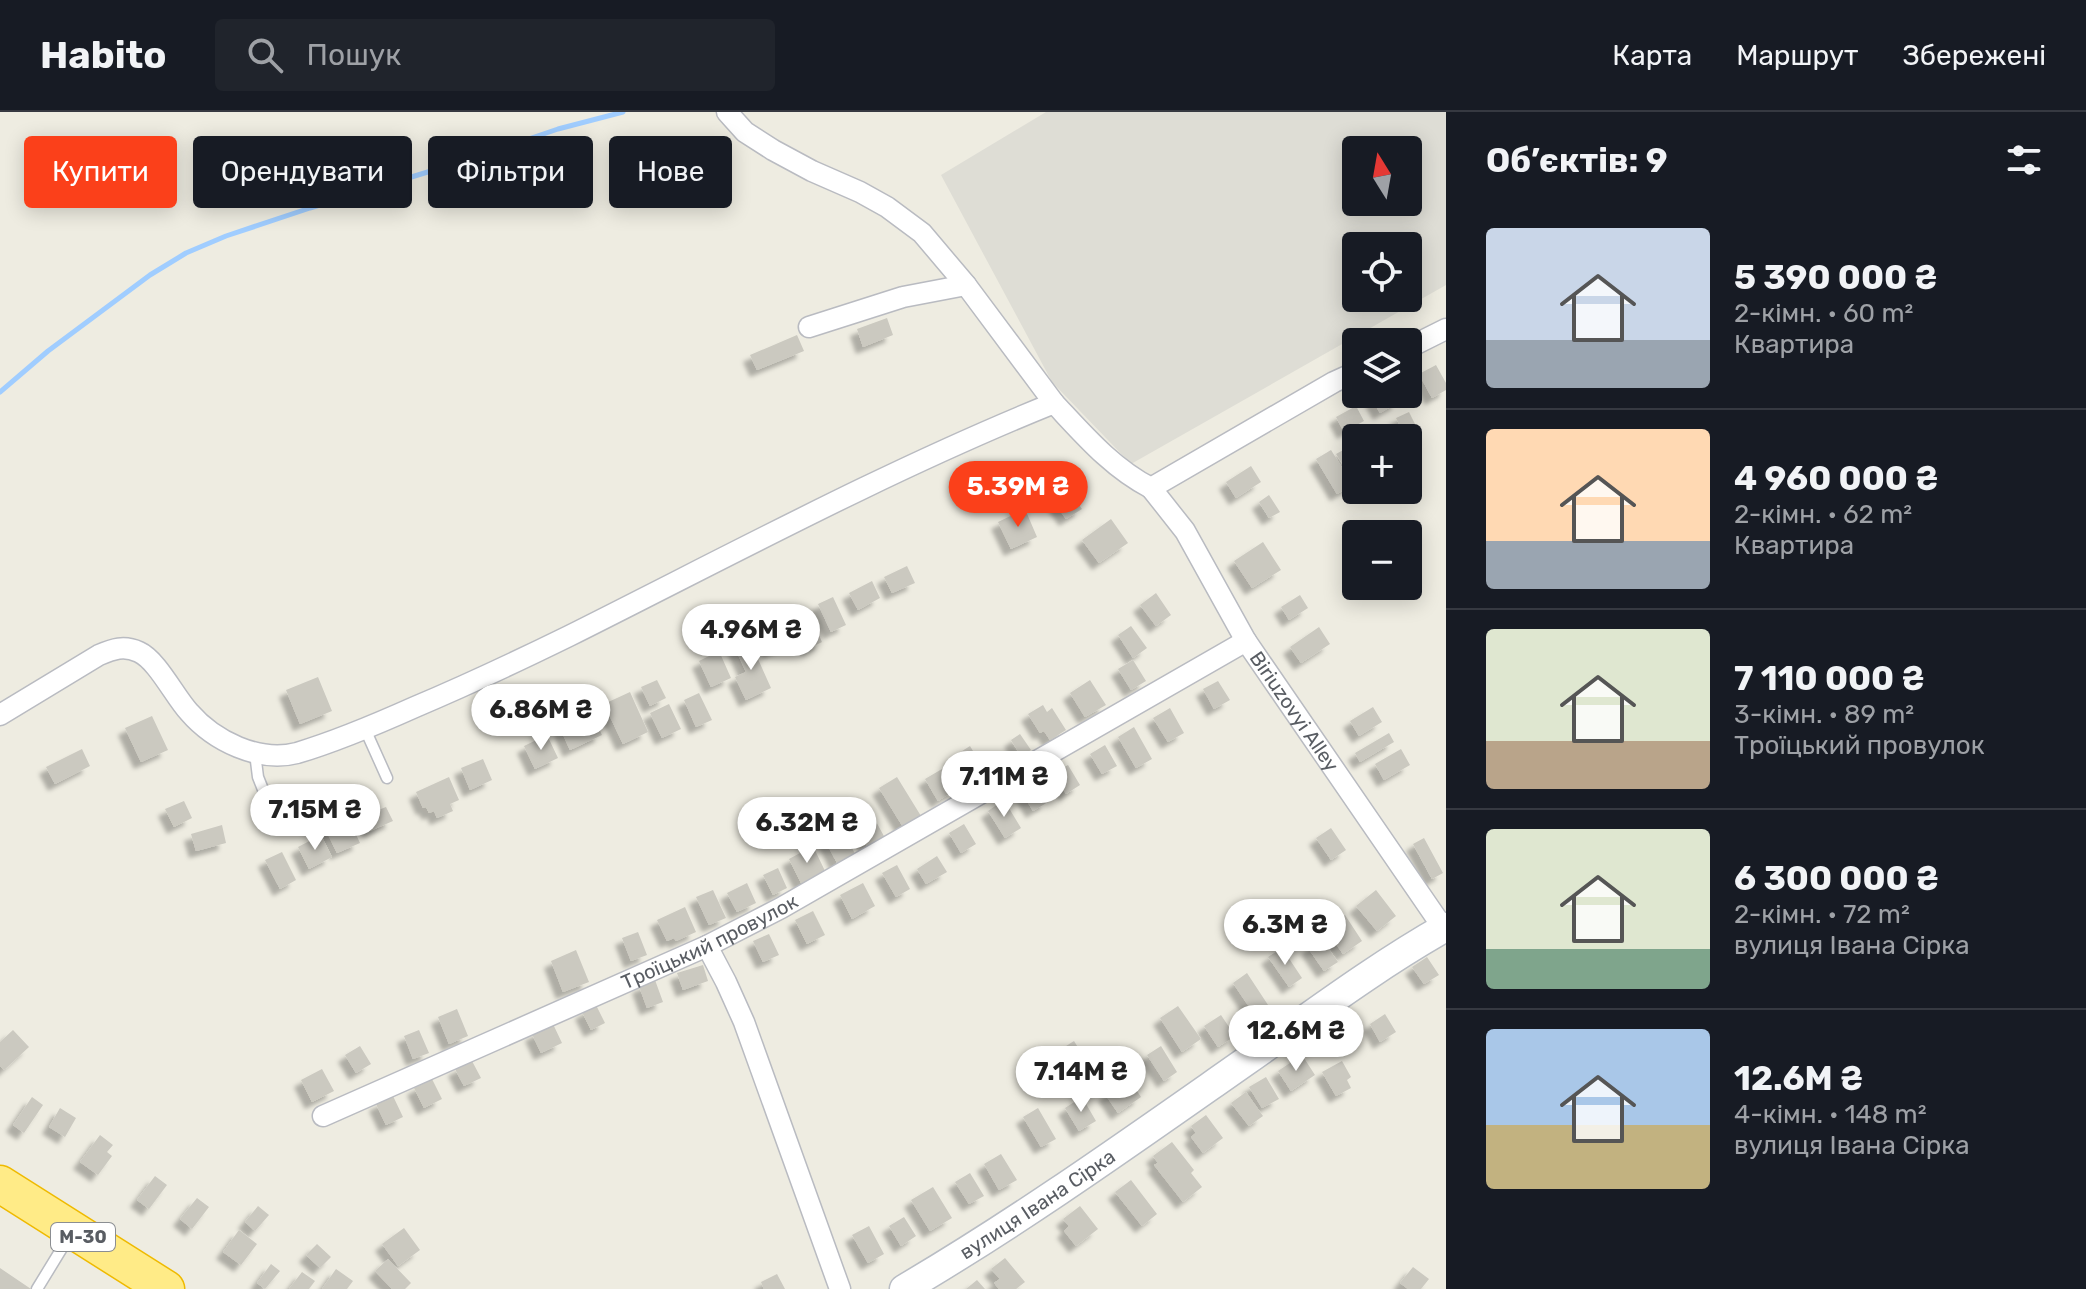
<!DOCTYPE html>
<html lang="uk">
<meta charset="utf-8">
<style>
body{margin:0;font-family:Rubik,sans-serif;background:#20242c;color:#f1f3f6;height:100vh;display:flex;flex-direction:column;font-size:30px;white-space:nowrap}
*{box-sizing:border-box;margin:0}
p{font-size:26px;color:#9ea1a6}
.icon{flex:none;width:44px;height:44px;fill:none;stroke:currentColor;stroke-width:2;stroke-linecap:round;stroke-linejoin:round}
.map{position:relative;flex:1;overflow:hidden}
.side{display:flex;flex-direction:column;background:#171b24;width:640px}
.side>*{flex:none}
.guide{position:absolute;left:24px;top:24px;width:760px;height:72px;display:flex;gap:16px}
.needle{width:52px;rotate:349deg}
.buttons{position:absolute;left:1342px;top:24px;display:grid;gap:16px}
.buttons a{display:grid;place-items:center;width:80px;height:80px;border-radius:8px;background:#171b24;box-shadow:0 4px 20px #0003;font-size:40px}
.price{position:absolute;translate:-50% -68px;padding:0 18px;border-radius:28px;background:#fff;color:#222;font-size:26px;line-height:52px;filter:drop-shadow(0 2px 4px #0008)}
.price::after{content:'';position:absolute;left:50%;top:48px;width:24px;height:18px;margin-left:-12px;background:inherit;clip-path:polygon(0 0,100% 0,50% 100%)}
.price.active{background:#fb401a;color:#fff}
ul{padding:0;list-style:none}
li{display:flex;align-items:center;gap:24px;height:200px;padding:0 40px}
li+li{border-top:2px solid #363941}
li span{display:grid;place-items:center;flex:none;width:224px;height:160px;border-radius:8px;color:#555}
li>.icon{margin-inline-start:auto}
span .icon{width:96px;height:96px;fill:#fffc;stroke-width:1}
li b{font-size:34px}
h2{display:flex;justify-content:space-between;align-items:center;height:96px;padding:0 40px;font-size:34px}
.chip{padding:0 28px;border-radius:8px;background:#171b24;box-shadow:0 4px 20px #0003;font-size:28px;line-height:72px}
.chip.active{background:#fb401a;color:#fff}
header{display:flex;align-items:center;gap:48px;box-sizing:border-box;height:112px;padding:0 40px;background:#171b24;border-bottom:2px solid #363941}
header strong{font-size:38px}
nav{display:flex;gap:44px;margin-inline-start:auto;font-size:28px}
.search{width:560px;height:72px;background:#20242c;display:flex;align-items:center;gap:20px;box-sizing:border-box;padding:0 28px;border-radius:8px;color:#9ea1a6;font-size:30px}
main{display:flex;flex:1;min-height:0}
.map>svg:first-child{display:block}
.industrial{fill:#deddd5;fill-rule:evenodd}
.lines{fill:none;stroke-linecap:round;stroke-linejoin:round}
.stream{stroke:#a0cdff;stroke-width:5}
.building{fill:#cbc9c0;filter:url(#shadow)}
.lane-casing{stroke:#b9bbc1;stroke-width:13}
.street-casing{stroke:#b9bbc1;stroke-width:23}
.secondary-casing{stroke:#b9bdc4;stroke-width:31}
.highway-casing{stroke:#efba00;stroke-width:39}
.lane{stroke:#fff;stroke-width:10}
.street{stroke:#fff;stroke-width:20}
.secondary{stroke:#fff;stroke-width:28}
.highway{stroke:#ffeb87;stroke-width:36}
.labels{text-anchor:middle;stroke-width:7;stroke-linejoin:round;paint-order:stroke}
.shield{fill:#fff;stroke:#8b8e92;stroke-width:2}
.shield-label{font-size:18px;font-weight:bold;fill:#595d63}
.street-label{font-size:20px;fill:#595d63;stroke:#fff}
</style>
<header>
<strong>Habito</strong>
<div class="search"><svg class="icon" aria-label="search" viewBox="0 0 24 24"><circle cx="10" cy="10" r="6"/><path d="M15 15l6 6"/></svg>Пошук</div>
<nav><a>Карта</a><a>Маршрут</a><a>Збережені</a></nav>
</header>
<main>
<div class="map">
<svg width="1446" height="1177" viewBox="0 0 1446 1177">
<defs>
<filter id="shadow"><feDropShadow dx="-7" dy="7" stdDeviation="2" flood-color="#0004"/></filter>
</defs>
<rect width="100%" height="100%" fill="#eeece1"/>
<path class="industrial" d="M1046,0H1446V173L1131,352L1052,270L941,63ZM1356,38H1408V90H1356ZM1356,134H1408V186H1356Z"/>
<g class="lines">
<path class="stream" d="M0,280L48,239L150,163L186,141L226,124L310,96L467,48L558,17L623,0"/>
</g>
<path class="building" d="M887,206L893,223L863,235L857,217Z
M797,223L804,239L757,258L750,243Z
M1436,253L1446,271V278L1432,286L1419,262Z
M1381,282H1395L1399,290L1380,301L1372,287Z
M1356,294L1364,309L1344,320L1336,305Z
M1409,300L1421,324L1408,331V326H1406L1396,306Z
M1345,337L1355,354L1347,359L1336,342Z
M1331,338L1353,373L1337,382L1316,347Z
M1251,354L1261,370L1236,386L1226,370Z
M1069,379L1082,397L1066,407L1054,390Z
M1269,383L1280,400L1269,406L1259,390Z
M1025,397L1037,425L1011,437L998,410Z
M1111,407L1128,431L1099,451L1082,428Z
M1263,430L1281,458L1252,476L1234,449Z
M907,454L915,471L892,481L884,465Z
M872,469L880,486L858,498L849,481Z
M1156,481L1171,503L1156,514L1140,493Z
M1300,483L1308,496L1289,508L1281,495Z
M833,485L846,513L831,520L818,492Z
M810,503L822,530L808,537L795,510Z
M1131,514L1147,536L1133,546L1118,523Z
M1319,515L1330,532L1301,551L1290,535Z
M781,516L789,532L770,540L763,525Z
M749,527L771,576L746,588L735,565L746,560L734,534Z
M719,539L731,566L711,575L699,549Z
M1133,548L1146,569L1131,578L1118,557Z
M318,565L332,599L300,612L286,578Z
M657,568L666,586L650,594L641,575Z
M1090,568L1106,593L1085,605L1070,581Z
M1218,569L1230,588L1214,597L1203,577Z
M630,580L648,620L623,632L604,592Z
M699,581L712,608L696,615L684,588Z
M669,592L681,617L662,626L650,601Z
M1043,593L1047,600L1052,596L1066,618L1050,628L1044,619L1040,621L1028,602Z
M1373,595L1382,610L1359,624L1350,609Z
M1170,596L1184,621L1168,630L1153,606Z
M592,602L602,623L570,638L560,616Z
M152,604L168,638L141,650L125,616Z
M1134,615L1152,647L1136,656L1118,625Z
M1389,621L1394,630L1360,650L1355,641Z
M1020,622L1031,638L1021,644L1011,628Z
M547,623L558,646L535,657L524,634Z
M1105,633L1117,654L1102,662L1090,642Z
M970,634L988,664L969,676L951,646Z
M82,637L90,654L55,672L46,655Z
M1401,637L1410,653L1384,668L1375,652Z
M483,647L492,668L470,678L461,656Z
M1068,653L1080,673L1066,682L1054,661Z
M942,657L955,678L938,689L925,667Z
M449,665L459,688L450,692L453,699L437,706L434,699L429,701L426,695L423,696L416,680Z
M897,665L921,704L903,715L879,676Z
M1037,672L1048,690L1033,699L1022,681Z
M1004,688L1021,716L1005,726L988,699Z
M184,689L192,706L174,715L165,697Z
M386,695L393,709L370,719L363,704Z
M832,695L855,742L837,751L813,705Z
M868,695L885,726L868,736L851,705Z
M342,708L347,719L353,716L360,731L337,741L325,716Z
M964,712L976,732L961,741L949,721Z
M222,713L226,731L196,739L191,722Z
M1331,716L1346,738L1331,748L1316,726Z
M321,723L332,745L309,757L298,735Z
M1424,726L1443,761L1432,767L1413,732Z
M813,734L825,759L801,771L789,747Z
M282,740L296,768L280,777L265,748Z
M937,744L947,760L926,772L917,757Z
M897,753L910,777L896,785L882,761Z
M778,756L787,776L773,783L763,763Z
M747,771L756,791L737,800L727,781Z
M863,771L875,794L852,807L840,783Z
M713,778L726,806L709,813L696,785Z
M1376,778L1396,804L1377,819L1356,794Z
M685,795L696,820L676,829L674,826L667,829L657,808Z
M813,799L825,823L807,832L795,808Z
M1345,803L1362,829L1343,842L1325,816Z
M638,820L647,843L631,849L622,826Z
M769,822L779,843L763,850L753,829Z
M1321,826L1338,850L1324,859L1308,836Z
M1282,836L1302,866L1289,875L1268,845Z
M576,838L589,870L563,880L551,849Z
M1427,845L1439,863L1424,872L1412,855Z
M703,853L708,869L683,878L677,861Z
M1247,861L1270,896L1256,905L1233,871Z
M655,868L663,890L647,896L639,874Z
M596,893L605,911L591,918L582,900Z
M1178,894L1201,927L1182,940L1160,906Z
M457,897L468,924L449,932L438,905Z
M1385,902L1396,920L1380,930L1370,912Z
M1221,903L1235,924L1218,935L1204,914Z
M553,912L562,931L541,941L532,922Z
M13,918L29,935L4,958L0,954V930Z
M419,918L429,941L413,947L404,924Z
M1074,929L1097,966L1081,976L1058,939Z
M360,934L371,952L356,961L345,943Z
M1161,934L1177,960L1164,969L1147,943Z
M1302,943L1315,963L1291,979L1278,959Z
M472,949L481,966L464,974L455,957Z
M1342,949L1351,965L1347,968L1351,976L1336,984L1322,960Z
M322,957L334,979L312,990L301,968Z
M1266,965L1279,987L1262,996L1249,975Z
M432,967L442,987L424,996L414,976Z
M1129,967L1141,985L1118,1001L1105,982Z
M1246,980L1263,1004L1249,1014L1231,991Z
M393,984L403,1005L386,1013L376,992Z
M32,985L43,993L24,1021L13,1013Z
M1082,985L1096,1009L1079,1019L1065,996Z
M60,996L76,1006L65,1025L49,1015Z
M1038,996L1056,1027L1041,1035L1023,1005Z
M1206,1003L1223,1026L1203,1041L1191,1025L1196,1021L1191,1014Z
M100,1023L113,1033L107,1040L112,1044L98,1063L80,1050Z
M1172,1030L1194,1058L1191,1061L1202,1075L1183,1090L1154,1053L1158,1051L1153,1044Z
M1001,1042L1017,1068L999,1078L984,1052Z
M970,1061L984,1084L969,1092L955,1070Z
M155,1064L167,1073L149,1097L137,1088Z
M1131,1068L1157,1102L1142,1114L1115,1080Z
M933,1075L952,1106L930,1119L911,1088Z
M197,1086L209,1095L192,1117L180,1107Z
M258,1094L269,1103L255,1119L245,1110Z
M1080,1094L1098,1117L1076,1134L1064,1119L1069,1114L1063,1107Z
M904,1105L916,1124L901,1134L889,1114Z
M869,1114L884,1142L868,1151L852,1123Z
M404,1116L420,1138L398,1154L382,1132Z
M239,1118L257,1132L241,1153L223,1140Z
M317,1132L331,1145L320,1156L306,1143Z
M1005,1146L1025,1170L1016,1177H999L994,1171L1000,1167L991,1157Z
M388,1147L411,1171L405,1177H392L375,1159Z
M271,1152L280,1159L265,1177L257,1171Z
M1413,1155L1429,1167L1421,1177H1408L1400,1171Z
M0,1156L31,1177H0Z
M336,1157L353,1169L347,1177H322Z
M302,1160L315,1169L309,1177H289Z
M777,1162L785,1177H764L761,1170Z
M977,1168L985,1177H966Z"/>
<g class="lines">
<g class="lane-casing">
<path id="lane" d="M365,617L387,666
M255,641L258,665L272,700
M37,1177L70,1123"/>
</g>
<g class="street-casing">
<g id="street">
<path d="M727,0L745,20L773,38L812,59L860,80L887,95L922,121L966,173L1054,291"/>
<path d="M809,215L903,185L966,173"/>
<path d="M1408,236L1446,217"/>
<path id="s1" d="M1151,376L1185,419L1246,529L1446,820"/>
<path d="M0,603L99,543C113,537 124,533 139,540C157,548 175,585 189,600C214,629 259,651 297,641C337,629 377,612 415,595C467,573 518,549 569,524C729,444 888,358 1054,291C1084,323 1112,356 1151,376L1334,270L1356,260"/>
<path d="M707,834L726,870L744,910L840,1177"/>
<path id="s2" d="M323,1004L707,834L781,796L1246,529"/>
</g>
</g>
<g class="secondary-casing">
<g id="secondary">
<path id="s3" d="M904,1177C1023,1107 1136,1026 1249,947C1313,902 1377,854 1446,815"/>
</g>
</g>
<g class="highway-casing">
<path id="highway" d="M0,1072L166,1177"/>
</g>
<use href="#lane" class="lane"/>
<use href="#street" class="street"/>
<use href="#secondary" class="secondary"/>
<use href="#highway" class="highway"/>
</g>
<g class="labels">
<rect class="shield" x="51" y="1111" width="64" height="28" rx="6"/>
<g class="shield-label">
<text x="83" y="1131">М-30</text>
</g>
<g class="street-label">
<text dy="7" stroke="none"><textPath href="#s1" startOffset="266">Biriuzovyi Alley</textPath></text>
<text dy="7" stroke="none"><textPath href="#s2" startOffset="424">Троїцький провулок</textPath></text>
<text dy="7" stroke="none"><textPath href="#s3" startOffset="158">вулиця Івана Сірка</textPath></text>
</g>
</g>
</svg>
<div class="buttons">
<a><svg class="needle" viewBox="-14 -14 28 28"><path d="M0-13l5 13h-10z" fill="#e53935"/><path d="M0 13l5-13h-10z" fill="#9ea1a6"/></svg></a>
<a><svg class="icon" aria-label="locate" viewBox="0 0 24 24"><circle cx="12" cy="12" r="6"/><path d="M12 2v4M12 18v4M2 12h4M18 12h4"/></svg></a>
<a><svg class="icon" aria-label="layers" viewBox="0 0 24 24"><path d="M12 4l9 5-9 5-9-5zM3 14l9 5 9-5"/></svg></a>
<a>+</a>
<a>−</a>
</div>
<b class="price active" style="left:1018px;top:417px">5.39M ₴</b>
<b class="price" style="left:751px;top:560px">4.96M ₴</b>
<b class="price" style="left:541px;top:640px">6.86M ₴</b>
<b class="price" style="left:1004px;top:707px">7.11M ₴</b>
<b class="price" style="left:315px;top:740px">7.15M ₴</b>
<b class="price" style="left:807px;top:753px">6.32M ₴</b>
<b class="price" style="left:1285px;top:855px">6.3M ₴</b>
<b class="price" style="left:1296px;top:961px">12.6M ₴</b>
<b class="price" style="left:1081px;top:1002px">7.14M ₴</b>
<div class="guide">
<a class="chip active">Купити</a>
<a class="chip">Орендувати</a>
<a class="chip">Фільтри</a>
<a class="chip">Нове</a>
</div>
</div>
<section class="side">
<h2>Об’єктів: 9<svg class="icon" aria-label="filters" viewBox="0 0 24 24"><path d="M4 7h16M4 17h16"/><circle cx="9" cy="7" r="2"/><circle cx="15" cy="17" r="2"/></svg></h2>
<ul>
<li><span style="background:linear-gradient(#c9d6e8 70%,#9aa5b1 0)"><svg class="icon" aria-label="home" viewBox="0 0 24 24"><path d="M3 11l9-7 9 7M6 9v11h12V9"/></svg></span><div><b>5 390 000 ₴</b><p>2-кімн. · 60 m²</p><p>Квартира</p></div></li>
<li><span style="background:linear-gradient(#ffd9b3 70%,#9aa5b1 0)"><svg class="icon" aria-label="home" viewBox="0 0 24 24"><path d="M3 11l9-7 9 7M6 9v11h12V9"/></svg></span><div><b>4 960 000 ₴</b><p>2-кімн. · 62 m²</p><p>Квартира</p></div></li>
<li><span style="background:linear-gradient(#dfe7d0 70%,#b9a48a 0)"><svg class="icon" aria-label="home" viewBox="0 0 24 24"><path d="M3 11l9-7 9 7M6 9v11h12V9"/></svg></span><div><b>7 110 000 ₴</b><p>3-кімн. · 89 m²</p><p>Троїцький провулок</p></div></li>
<li><span style="background:linear-gradient(#dfe7d0 75%,#7fa58c 0)"><svg class="icon" aria-label="home" viewBox="0 0 24 24"><path d="M3 11l9-7 9 7M6 9v11h12V9"/></svg></span><div><b>6 300 000 ₴</b><p>2-кімн. · 72 m²</p><p>вулиця Івана Сірка</p></div></li>
<li><span style="background:linear-gradient(#a9c7e8 60%,#c2b280 0)"><svg class="icon" aria-label="home" viewBox="0 0 24 24"><path d="M3 11l9-7 9 7M6 9v11h12V9"/></svg></span><div><b>12.6M ₴</b><p>4-кімн. · 148 m²</p><p>вулиця Івана Сірка</p></div></li>
</ul>
</section>
</main>
